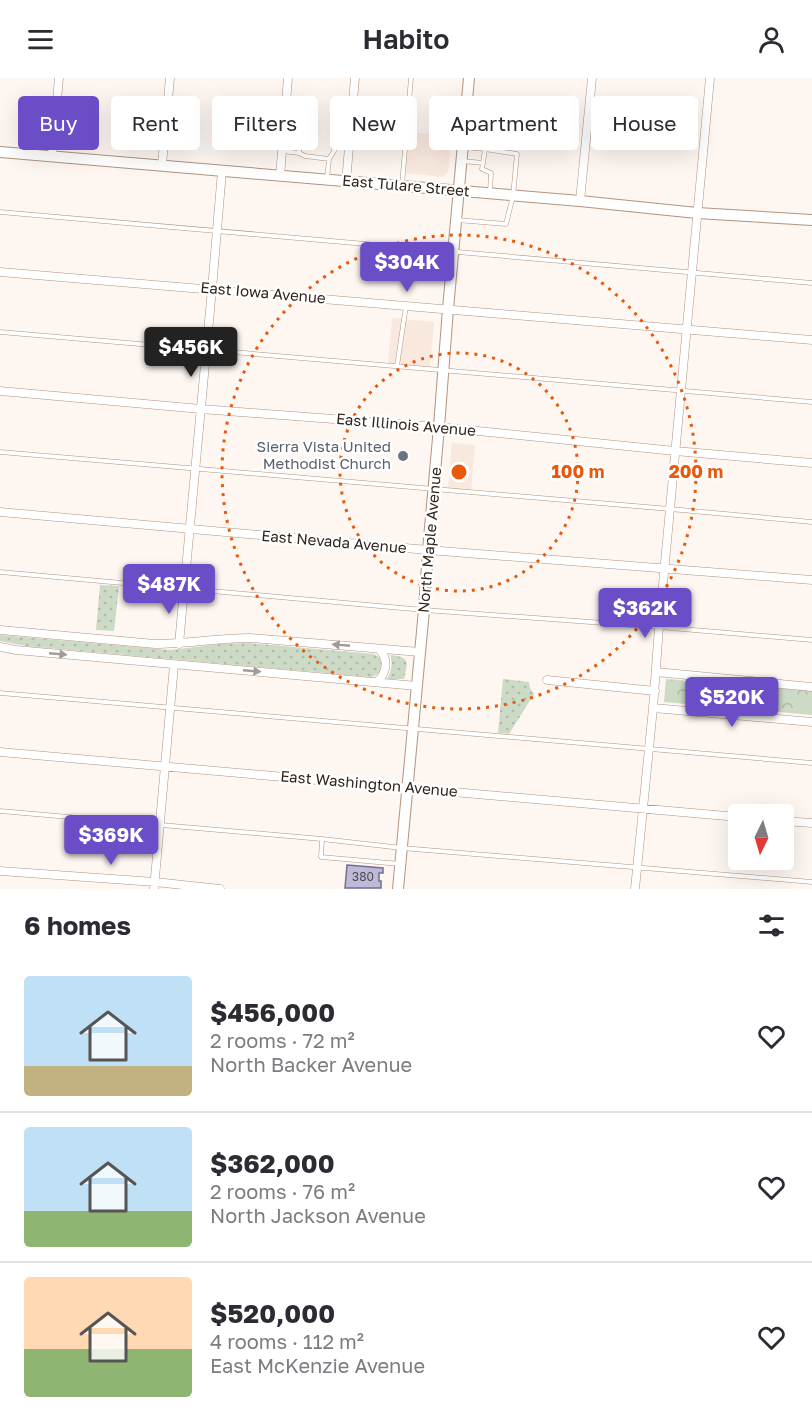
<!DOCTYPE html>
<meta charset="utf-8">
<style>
body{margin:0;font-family:"Golos Text",sans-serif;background:#f2f2f3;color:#2b2b33;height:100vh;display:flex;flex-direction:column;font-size:22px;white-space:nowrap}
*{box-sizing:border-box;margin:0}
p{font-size:20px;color:#7c7c81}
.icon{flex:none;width:33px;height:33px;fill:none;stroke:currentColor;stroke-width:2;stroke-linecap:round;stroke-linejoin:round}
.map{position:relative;height:811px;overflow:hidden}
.panel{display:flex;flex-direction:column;background:#fff;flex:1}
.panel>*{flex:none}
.hud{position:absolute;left:18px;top:18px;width:777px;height:54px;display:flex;gap:12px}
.needle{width:39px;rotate:185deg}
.controls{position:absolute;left:728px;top:726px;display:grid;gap:12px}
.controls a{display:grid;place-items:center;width:66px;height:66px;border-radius:6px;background:#fff;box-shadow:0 6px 24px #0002;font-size:30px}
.price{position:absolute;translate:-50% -51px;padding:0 14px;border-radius:6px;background:#6b4ec7;color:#fff;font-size:20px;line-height:39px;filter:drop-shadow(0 2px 3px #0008)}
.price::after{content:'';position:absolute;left:50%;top:36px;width:18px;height:14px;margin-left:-9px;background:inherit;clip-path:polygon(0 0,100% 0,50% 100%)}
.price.selected{background:#222;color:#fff}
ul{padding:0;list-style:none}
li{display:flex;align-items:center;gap:18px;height:150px;padding:0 24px}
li+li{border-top:2px solid #e1e1e2}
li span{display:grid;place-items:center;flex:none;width:168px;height:120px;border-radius:6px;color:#555}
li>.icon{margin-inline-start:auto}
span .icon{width:72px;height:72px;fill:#fffc;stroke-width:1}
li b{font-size:26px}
h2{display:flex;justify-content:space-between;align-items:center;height:72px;padding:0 24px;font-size:26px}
.chip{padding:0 21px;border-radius:6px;background:#fff;box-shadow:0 6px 24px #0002;font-size:21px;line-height:54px}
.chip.selected{background:#6b4ec7;color:#fff}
header{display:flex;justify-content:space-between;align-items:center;height:78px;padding:0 24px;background:#fff;font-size:27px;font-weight:600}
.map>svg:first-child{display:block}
.built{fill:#f9e8de}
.grass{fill:url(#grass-dots)}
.park{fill:url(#park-crowns)}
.building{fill:#bdb9db;stroke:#736f8e;stroke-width:1.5}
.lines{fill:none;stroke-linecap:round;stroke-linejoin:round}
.lane-casing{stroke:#b3937f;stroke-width:5}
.street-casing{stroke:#b3937f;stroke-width:9}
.secondary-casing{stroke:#b3937f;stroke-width:12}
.lane{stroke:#fff;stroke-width:4}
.street{stroke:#fff;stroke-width:8}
.secondary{stroke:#fff;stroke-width:10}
.oneway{fill:#a29c99}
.ring{fill:none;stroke:#e8590c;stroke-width:3;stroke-dasharray:3 6}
.worship-dot{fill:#6b7280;stroke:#fff;stroke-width:2}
.labels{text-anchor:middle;stroke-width:5;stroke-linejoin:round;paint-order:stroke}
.number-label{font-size:12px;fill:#54494c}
.street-label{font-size:15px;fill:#31241c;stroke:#fff}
.worship-label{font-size:15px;fill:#5b616d;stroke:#fff;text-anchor:end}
.centre{fill:#e8590c;stroke:#fff;stroke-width:3}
.ring-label{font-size:18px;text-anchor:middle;font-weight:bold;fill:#e8590c;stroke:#fff;stroke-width:5;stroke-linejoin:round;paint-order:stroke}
</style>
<header><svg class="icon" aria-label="menu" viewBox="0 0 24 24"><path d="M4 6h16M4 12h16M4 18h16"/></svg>Habito<svg class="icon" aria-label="person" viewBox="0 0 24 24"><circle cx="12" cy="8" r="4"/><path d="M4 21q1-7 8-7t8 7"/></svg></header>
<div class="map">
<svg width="812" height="811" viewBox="0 0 812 811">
<defs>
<pattern id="grass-dots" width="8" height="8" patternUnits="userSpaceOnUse" patternTransform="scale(1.5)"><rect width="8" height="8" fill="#ccdac6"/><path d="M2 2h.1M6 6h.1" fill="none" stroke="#b0bbaa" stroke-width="1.8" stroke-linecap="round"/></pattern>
<pattern id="park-crowns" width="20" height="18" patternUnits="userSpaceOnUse" patternTransform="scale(1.5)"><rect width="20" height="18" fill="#ccdac6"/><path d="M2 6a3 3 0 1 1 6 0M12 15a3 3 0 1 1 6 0" fill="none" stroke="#b0bbaa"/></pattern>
</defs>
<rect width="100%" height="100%" fill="#fdf6f1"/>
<path class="built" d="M409,54L451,58L448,94L445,97L442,99L406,95Z
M392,240L434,244L430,289L388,285Z
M452,365L475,367L471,413L448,411Z"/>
<path class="grass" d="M100,507L119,508L114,553L96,552Z
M0,557L170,572L221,566L248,565L374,576L380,580C382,589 381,596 371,599L26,568L0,563Z
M390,577C410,579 408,583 404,601H387C392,593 393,584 390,577Z
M503,601L529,604L530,610L534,616L509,656L498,655Z"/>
<path class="park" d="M666,601L812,613V637L664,624Z"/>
<path class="building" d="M347,787L383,790V795H379V803H381V810H345Z"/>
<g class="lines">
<g class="lane-casing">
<path id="lane" d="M464,69L485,71L483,85
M283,73L299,75L305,78L329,81L327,101
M299,75L301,49
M329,81L334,73L336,54
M462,83L483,85L482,91L491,95L490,114
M402,107L411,0
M0,134L812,205
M457,142L506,146L513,118L517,76L485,71
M0,254L812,324
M397,288L406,228
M0,374L670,431L812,444
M0,494L424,532L659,549L812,562
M0,615L812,685
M0,733L322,761L402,770L812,804
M322,761L321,779L400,786"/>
</g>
<g class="street-casing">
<path id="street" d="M52,77L59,0
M162,87L170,0
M280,98L288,0
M346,104L355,0
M580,123L592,0
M0,194L812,262
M0,313L201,331L439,349L675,373L812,385
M0,434L428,472L812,502
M0,552L155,566C187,566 218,560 250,560L420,574
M179,566L212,211L222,93
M0,569L16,572L417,608
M656,594L812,609
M547,602L655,613
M377,604C387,594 389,582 379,571
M653,630L812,644
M0,674L738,739
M783,743L812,745
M0,793L155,804L220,811
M154,811L174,587
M635,811L653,630L659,549L710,0"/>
</g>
<g class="secondary-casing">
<path id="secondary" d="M0,74L580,123L697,135L812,142
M398,811L424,532L428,472L439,349L448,231L469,0"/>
</g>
<use href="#lane" class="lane"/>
<use href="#street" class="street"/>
<use href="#secondary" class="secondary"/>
</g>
<defs><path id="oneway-solid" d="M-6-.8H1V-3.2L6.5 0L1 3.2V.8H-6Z" transform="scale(1.5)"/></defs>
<g class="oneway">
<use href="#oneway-solid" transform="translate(341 567) rotate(-175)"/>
<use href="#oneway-solid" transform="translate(58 576) rotate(5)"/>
<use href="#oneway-solid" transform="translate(252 593) rotate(5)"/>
</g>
<g class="ring">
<circle cx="459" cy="394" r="119"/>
<circle cx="459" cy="394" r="237"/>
</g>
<circle class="worship-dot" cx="403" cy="378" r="6"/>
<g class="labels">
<g class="number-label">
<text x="363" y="803">380</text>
</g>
<g class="street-label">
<text transform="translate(406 108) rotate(5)" y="5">East Tulare Street</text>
<text transform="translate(263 215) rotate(5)" y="5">East Iowa Avenue</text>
<text transform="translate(406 347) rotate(5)" y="5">East Illinois Avenue</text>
<text transform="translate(430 462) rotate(-85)" y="5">North Maple Avenue</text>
<text transform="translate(334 464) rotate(5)" y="5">East Nevada Avenue</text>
<text transform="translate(369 706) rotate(5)" y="5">East Washington Avenue</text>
</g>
<g class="worship-label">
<text x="391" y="374">Sierra Vista United<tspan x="391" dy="17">Methodist Church</tspan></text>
</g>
</g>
<circle cx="459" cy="394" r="9" class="centre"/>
<g class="ring-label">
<text x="578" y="400">100 m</text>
<text x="696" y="400">200 m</text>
</g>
</svg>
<div class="controls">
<a><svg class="needle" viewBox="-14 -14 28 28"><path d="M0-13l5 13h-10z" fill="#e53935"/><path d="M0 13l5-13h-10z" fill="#7c7c81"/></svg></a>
</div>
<b class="price" style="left:407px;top:215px">$304K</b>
<b class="price selected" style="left:191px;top:300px">$456K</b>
<b class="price" style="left:169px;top:537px">$487K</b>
<b class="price" style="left:645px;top:561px">$362K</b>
<b class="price" style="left:732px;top:650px">$520K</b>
<b class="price" style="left:111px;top:788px">$369K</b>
<div class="hud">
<a class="chip selected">Buy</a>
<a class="chip">Rent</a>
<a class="chip">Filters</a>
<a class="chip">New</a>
<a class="chip">Apartment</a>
<a class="chip">House</a>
</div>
</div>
<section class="panel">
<h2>6 homes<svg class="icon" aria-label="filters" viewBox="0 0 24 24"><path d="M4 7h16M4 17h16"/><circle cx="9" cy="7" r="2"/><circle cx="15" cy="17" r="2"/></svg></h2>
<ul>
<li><span style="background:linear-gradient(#bfe0f5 75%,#c2b280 0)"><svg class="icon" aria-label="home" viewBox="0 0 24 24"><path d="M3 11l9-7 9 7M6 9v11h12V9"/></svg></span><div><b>$456,000</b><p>2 rooms · 72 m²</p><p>North Backer Avenue</p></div><svg class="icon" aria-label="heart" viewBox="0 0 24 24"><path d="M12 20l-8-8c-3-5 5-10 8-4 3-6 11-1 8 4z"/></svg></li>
<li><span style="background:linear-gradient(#bfe0f5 70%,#8fb573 0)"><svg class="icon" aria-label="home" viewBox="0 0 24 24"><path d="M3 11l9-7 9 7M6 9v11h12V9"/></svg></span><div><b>$362,000</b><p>2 rooms · 76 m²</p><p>North Jackson Avenue</p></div><svg class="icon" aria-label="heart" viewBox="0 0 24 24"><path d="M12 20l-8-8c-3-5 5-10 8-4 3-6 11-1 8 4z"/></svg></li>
<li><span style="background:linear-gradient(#ffd9b3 60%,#8fb573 0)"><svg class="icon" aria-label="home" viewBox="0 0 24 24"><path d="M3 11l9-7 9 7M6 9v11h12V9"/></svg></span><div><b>$520,000</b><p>4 rooms · 112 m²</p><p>East McKenzie Avenue</p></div><svg class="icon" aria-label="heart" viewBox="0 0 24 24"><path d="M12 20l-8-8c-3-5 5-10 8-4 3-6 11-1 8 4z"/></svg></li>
</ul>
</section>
